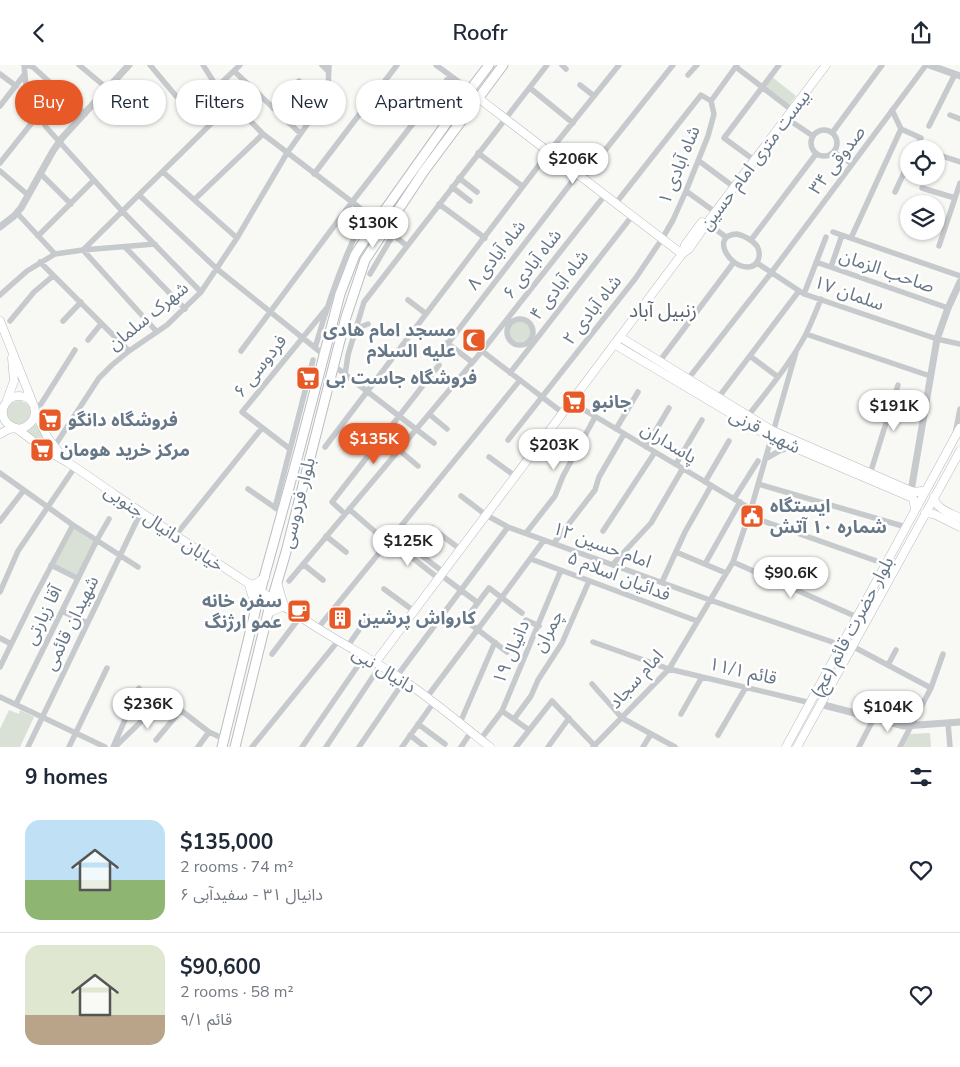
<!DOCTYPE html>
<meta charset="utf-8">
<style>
body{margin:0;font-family:"Nunito Sans","Noto Sans Arabic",sans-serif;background:#f2f2f3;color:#1f2937;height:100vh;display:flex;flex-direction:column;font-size:19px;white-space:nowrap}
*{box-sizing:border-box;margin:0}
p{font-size:16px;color:#747a83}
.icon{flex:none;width:28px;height:28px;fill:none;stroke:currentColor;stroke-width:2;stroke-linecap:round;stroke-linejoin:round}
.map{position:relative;height:682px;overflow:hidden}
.side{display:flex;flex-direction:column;background:#fff;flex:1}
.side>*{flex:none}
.top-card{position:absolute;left:15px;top:15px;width:500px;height:45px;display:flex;gap:10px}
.fabs{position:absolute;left:900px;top:75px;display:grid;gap:10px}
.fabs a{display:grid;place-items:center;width:45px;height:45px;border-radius:50%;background:#fff;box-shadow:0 1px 4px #0004;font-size:25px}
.price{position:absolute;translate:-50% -42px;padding:0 11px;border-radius:18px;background:#fff;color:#222;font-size:16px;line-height:32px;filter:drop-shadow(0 1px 2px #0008)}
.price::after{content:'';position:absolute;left:50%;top:30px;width:15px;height:11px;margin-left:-8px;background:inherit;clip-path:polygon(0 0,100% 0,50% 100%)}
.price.selected{background:#e75a27;color:#fff}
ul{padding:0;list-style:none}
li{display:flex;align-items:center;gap:15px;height:125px;padding:0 25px}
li+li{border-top:1px solid #e0e1e3}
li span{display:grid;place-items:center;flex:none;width:140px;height:100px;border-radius:15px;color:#555}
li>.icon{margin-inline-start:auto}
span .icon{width:60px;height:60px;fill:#fffc;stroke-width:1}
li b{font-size:21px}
h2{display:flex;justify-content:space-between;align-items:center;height:60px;padding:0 25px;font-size:21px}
.tag{padding:0 18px;border-radius:22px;background:#fff;box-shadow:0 1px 4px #0004;font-size:18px;line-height:45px}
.tag.selected{background:#e75a27;color:#fff}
header{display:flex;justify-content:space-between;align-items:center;height:65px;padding:0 25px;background:#fff;font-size:22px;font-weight:600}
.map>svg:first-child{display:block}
.green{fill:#d9e0d6}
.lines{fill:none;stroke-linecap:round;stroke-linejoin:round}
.secondary-casing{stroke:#b8bdc2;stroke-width:9}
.primary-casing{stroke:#b9bdc1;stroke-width:11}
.minor{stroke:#c6cacd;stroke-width:5.5}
.tertiary{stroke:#c6cacd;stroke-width:7}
.secondary{stroke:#fff;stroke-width:8}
.primary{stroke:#fff;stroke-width:9}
.labels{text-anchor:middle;stroke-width:5;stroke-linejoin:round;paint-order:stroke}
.street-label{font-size:18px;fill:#667787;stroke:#fff}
.poi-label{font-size:18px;font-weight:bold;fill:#667787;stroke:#fff;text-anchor:start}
.neighbourhood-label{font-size:19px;fill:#55616c;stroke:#fff}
</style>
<header><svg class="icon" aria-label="back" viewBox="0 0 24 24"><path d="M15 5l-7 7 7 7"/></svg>Roofr<svg class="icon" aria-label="share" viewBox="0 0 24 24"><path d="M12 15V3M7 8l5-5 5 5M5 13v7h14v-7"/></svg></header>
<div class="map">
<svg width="960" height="682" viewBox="0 0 960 682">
<rect width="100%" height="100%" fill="#f8f8f5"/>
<path class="green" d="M771,11L796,31L788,42L763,22Z
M509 266a11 11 0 1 1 22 0a11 11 0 1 1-22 0Z
M7 348a12 12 0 1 1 24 0a12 12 0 1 1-24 0Z
M34,359L37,360L50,381L57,389L26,369L27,366Z
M73,463L94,477L76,512L54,500Z
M9,645L19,649L20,645L34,652L20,682H0V664Z
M930,668L931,682H903L910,669Z"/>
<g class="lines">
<g class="secondary-casing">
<path id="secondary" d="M477,32L682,189
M682,189L685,180L702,157
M0,256L32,336
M620,272L773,366L911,426L916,427L926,425
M614,279L772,373L913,433L915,444
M7,335L14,316L12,293
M35,347L48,373L64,394
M17,364C41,362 40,331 19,331C13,331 9,333 6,338C1,344 2,353 7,358C11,362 16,363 20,366C35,378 50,388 67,397C83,407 98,418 114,429C182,475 250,520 319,564C348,582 378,598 406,617C435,637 462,660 490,682
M0,369L9,364L16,363
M934,432C935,444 951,448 960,453
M925,448L934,449L960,462
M256,543L249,520L257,518L265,512
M268,548L284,541L277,517
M375,598L682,189L689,184L707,158L826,0
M786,682L960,363
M797,682L960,386"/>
</g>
<g class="primary-casing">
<path id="primary" d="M222,682L260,527L298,390L340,229L355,190L377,156L470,25L489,0
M235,682L268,548L286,487L346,252L365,195L424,106L503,0"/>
</g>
<path class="minor" d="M24,0L26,20L29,32L46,62L122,146L201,227
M26,0L33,2L85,49
M79,0L108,24
M150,0L176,31
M203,0L217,22L263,69L377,156
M322,0L328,6
M436,0L470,25
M562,0L566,4
M736,2L788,42
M234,6L300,68
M0,9L16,21
M688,10L697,0
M580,20L594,31
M217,22L240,0
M530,23L573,58
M711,36L737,0
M0,41L24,10
M273,43L299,16L323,37
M950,50L960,54
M786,53L813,71
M929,61L955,9
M901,64L921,73L915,84
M811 78a13 13 0 1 1 26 0a13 13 0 1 1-26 0Z
M832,68L882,0
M834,87L852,99
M478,88L522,121
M939,90L960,97
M750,92L724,73L779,0
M699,96L730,119
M0,98L38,50
M0,106L28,130
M163,107L237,173
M40,108L71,139
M314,109L397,0
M459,113L477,127
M583,113L673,0
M452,122L470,136
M922,123L955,133
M686,126L711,144
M895,127L909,97
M139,130L217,204L324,290
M195,134L263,69
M616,138L701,30L711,36
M439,139L485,173
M17,148L55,189
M904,156L909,157
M707,158L726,172
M385,163L407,181
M833,167L960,211
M737,169C745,171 752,175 757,181C762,190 758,202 748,202C729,203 710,170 737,169Z
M38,171L94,115
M851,173L901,64L892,45
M751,175L816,89
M939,181L960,118
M125,182L185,244
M40,197L129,286
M816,197L948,243
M757,198L804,229L937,274L960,279
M831,202L842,170
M370,209L393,170
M804,229L826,172
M0,230L27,206L55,189L83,185L155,179
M408,235L425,248
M507 267a13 13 0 1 1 26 0a13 13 0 1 1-26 0Z
M10,256L34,227L53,211
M63,256L81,237
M343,261L355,264L368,259
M157,267L83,185L232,38L248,20
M806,269L930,311
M88,275L101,259
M447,278L472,297
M315,283C327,241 339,204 358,165
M241,286L352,137L450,11
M482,286L563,348
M439,290L578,109
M750,291L778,312
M659,297L734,197
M333,300L434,378
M510,308L632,151
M345,310L348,290L364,237L547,0
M688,314L771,208L926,0
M718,333L799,226
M571,337L751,444
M35,343L41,339L75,285
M429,349L447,364
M748,351C768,325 789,300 805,271C811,259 816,246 821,234
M616,364L638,327
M955,369L960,344
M508,375L635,214L662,174L673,155L686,126L708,71L714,49L711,36
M54,382L99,313L112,300L129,286L167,260L201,227L237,173L287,88L323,37L328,24L329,0
M325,382L549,87L619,0
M646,382L669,343
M290,384L242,347L326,244
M399,385L418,401
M489,392L515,411
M767,393L781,385L794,383
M676,399L702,355
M0,408L73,460L138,502
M870,409L898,320
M705,417L729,376
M758,419L906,462
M248,424L277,444
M461,431L486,450L508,462L710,535L841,580
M734,434L758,396
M275,443L313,295
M349,444L388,478
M345,449L332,437L439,300
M749,451L885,499
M0,456L24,425
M432,463L460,484
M603,466L655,387
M526,468L555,431L563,411L595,352
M175,471L262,363
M326,471L346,487
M390,475L438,513
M554,478L595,425L599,412L624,369
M417,487L443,507
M676,487L726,508
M531,494L697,556
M733,497L857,552
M303,499L323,515
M613,499L651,458L683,403
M705,499L740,437
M51,500L77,513
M441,510L478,538
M289,516L482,286L605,130
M662,517L685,467L711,421
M384,524L414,546
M0,527L18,486L75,402
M502,532L544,475
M62,546L87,558
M526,555L539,561
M318,563L520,315
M0,573L11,579
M593,577L669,604L811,638
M852,581L931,623
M347,582L368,552
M507,587L465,555L489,523L522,548
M272,589L300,552
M888,600L896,585
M0,602L34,533L73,460
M397,611L508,462
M592,619L622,653L675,682
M0,632L105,682
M427,632L499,536
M16,639L97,475L109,454
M502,646L529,665
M681,649L702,612
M514,654L531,631L538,615L562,578L589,516
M460,658L495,577
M948,658L950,682
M418,659L445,679
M410,670L425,682
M718,670L746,622
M156,675L181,645
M480,675L502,646L561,505
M28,682L141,447
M69,682L107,603
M113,682L139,623
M115,682L165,633L209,667
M198,682L209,667L224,674
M252,682L338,576
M302,682L364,592
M326,682L380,601
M359,682L404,616
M402,682L434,637
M461,682L471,667
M516,682L552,636L595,681
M548,682L569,653
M593,682L669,604L733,497L751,444L796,287
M643,682L651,669
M859,682L874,653
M900,682L931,623L943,589"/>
<path class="tertiary" d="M929,0L960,11
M0,162L14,151L21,143L53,86L62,73L129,0
M911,426L937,274L948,243L960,217
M820,639L904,661L960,657"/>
<use href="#secondary" class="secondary"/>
<use href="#primary" class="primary"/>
</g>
<defs>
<g id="mosque-square" transform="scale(1.25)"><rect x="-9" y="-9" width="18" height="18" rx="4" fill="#e75a27" stroke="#fff"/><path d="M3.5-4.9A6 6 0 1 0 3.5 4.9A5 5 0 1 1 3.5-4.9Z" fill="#fff"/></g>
<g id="supermarket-square" transform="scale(1.25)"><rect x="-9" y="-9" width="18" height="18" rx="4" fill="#e75a27" stroke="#fff"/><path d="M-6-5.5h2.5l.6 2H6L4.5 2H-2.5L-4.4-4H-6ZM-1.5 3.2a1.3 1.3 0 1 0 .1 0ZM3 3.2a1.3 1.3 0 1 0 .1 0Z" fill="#fff"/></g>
<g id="civic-square" transform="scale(1.25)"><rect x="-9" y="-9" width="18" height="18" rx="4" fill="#e75a27" stroke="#fff"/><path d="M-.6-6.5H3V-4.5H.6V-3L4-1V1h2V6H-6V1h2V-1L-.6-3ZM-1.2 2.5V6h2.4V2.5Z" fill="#fff"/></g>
<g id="cafe-square" transform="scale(1.25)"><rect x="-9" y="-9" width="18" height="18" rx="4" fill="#e75a27" stroke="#fff"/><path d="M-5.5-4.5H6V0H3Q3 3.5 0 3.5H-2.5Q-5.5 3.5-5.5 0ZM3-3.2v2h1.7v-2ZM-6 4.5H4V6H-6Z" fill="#fff"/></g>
<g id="building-square" transform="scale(1.25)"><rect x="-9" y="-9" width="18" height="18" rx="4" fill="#e75a27" stroke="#fff"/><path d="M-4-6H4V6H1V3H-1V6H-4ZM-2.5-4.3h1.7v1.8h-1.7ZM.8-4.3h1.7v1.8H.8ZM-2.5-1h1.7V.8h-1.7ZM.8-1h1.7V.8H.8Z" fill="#fff"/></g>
</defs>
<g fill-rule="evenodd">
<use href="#mosque-square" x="474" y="275"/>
<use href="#supermarket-square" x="308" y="313"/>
<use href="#supermarket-square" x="574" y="337"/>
<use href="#supermarket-square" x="50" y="355"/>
<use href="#supermarket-square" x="42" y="385"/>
<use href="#civic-square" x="752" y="451"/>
<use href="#cafe-square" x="299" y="546"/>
<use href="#building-square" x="340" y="553"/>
</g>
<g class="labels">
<g class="street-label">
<text transform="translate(755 95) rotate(-53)" y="6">بیست متری امام حسین</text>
<text transform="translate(837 95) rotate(-53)" y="6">صدوقی ۳۴</text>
<text transform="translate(679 100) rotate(-68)" y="6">شاه آبادی ۱</text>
<text transform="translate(496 190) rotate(-52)" y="6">شاه آبادی ۸</text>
<text transform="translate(532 199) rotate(-52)" y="6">شاه آبادی ۶</text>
<text transform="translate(887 206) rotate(19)" y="6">صاحب الزمان</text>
<text transform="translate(559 220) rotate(-52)" y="6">شاه آبادی ۴</text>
<text transform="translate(849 228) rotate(19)" y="6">سلمان ۱۷</text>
<text transform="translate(592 245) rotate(-52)" y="6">شاه آبادی ۲</text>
<text transform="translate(148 251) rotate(-39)" y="6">شهرک سلمان</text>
<text transform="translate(260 301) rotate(-52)" y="6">فردوسی ۶</text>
<text transform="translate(765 366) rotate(27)" y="6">شهید قرنی</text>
<text transform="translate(669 378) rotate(31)" y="6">پاسداران</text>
<text transform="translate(298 438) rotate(-76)" y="6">بلوار فردوسی</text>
<text transform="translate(164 463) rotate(34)" y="6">خیابان دانیال جنوبی</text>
<text transform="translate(602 480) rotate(20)" y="6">امام حسین ۱۲</text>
<text transform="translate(619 511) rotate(21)" y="6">فدائیان اسلام ۵</text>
<text transform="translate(43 550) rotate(-64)" y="6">آقا زیارتی</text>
<text transform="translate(71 558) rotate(-64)" y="6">شهیدان قائمی</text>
<text transform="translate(852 562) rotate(-62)" y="6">بلوار حضرت قائم (عج)</text>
<text transform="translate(548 566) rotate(-62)" y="6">چمران</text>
<text transform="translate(511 587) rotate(-67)" y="6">دانیال ۱۹</text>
<text transform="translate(384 605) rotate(32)" y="6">دانیال نبی</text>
<text transform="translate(743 606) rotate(13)" y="6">قائم ۱۱/۱</text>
<text transform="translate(636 614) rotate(-48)" y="6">امام سجاد</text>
</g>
<g class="poi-label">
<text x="456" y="271" text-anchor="end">مسجد امام هادی<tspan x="456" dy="21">علیه السلام</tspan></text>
<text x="326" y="319">فروشگاه جاست بی</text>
<text x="592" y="343">جانبو</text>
<text x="68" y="361">فروشگاه دانگو</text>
<text x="60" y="391">مرکز خرید هومان</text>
<text x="770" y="447">ایستگاه<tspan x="770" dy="21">شماره ۱۰ آتش</tspan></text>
<text x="282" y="542" text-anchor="end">سفره خانه<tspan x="282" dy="21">عمو ارژنگ</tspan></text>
<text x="358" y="559">کارواش پرشین</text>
</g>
<g class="neighbourhood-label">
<text x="663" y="252">زنبیل آباد</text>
</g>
</g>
</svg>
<div class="fabs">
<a><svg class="icon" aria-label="locate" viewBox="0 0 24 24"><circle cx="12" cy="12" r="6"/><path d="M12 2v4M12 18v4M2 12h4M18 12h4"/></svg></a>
<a><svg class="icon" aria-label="layers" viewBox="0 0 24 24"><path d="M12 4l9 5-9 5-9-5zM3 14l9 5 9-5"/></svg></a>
</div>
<b class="price" style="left:573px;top:120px">$206K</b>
<b class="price" style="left:373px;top:184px">$130K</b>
<b class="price" style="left:894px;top:367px">$191K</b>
<b class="price selected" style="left:374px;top:400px">$135K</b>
<b class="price" style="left:554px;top:406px">$203K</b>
<b class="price" style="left:408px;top:502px">$125K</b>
<b class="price" style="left:791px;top:534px">$90.6K</b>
<b class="price" style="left:148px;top:665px">$236K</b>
<b class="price" style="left:888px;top:668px">$104K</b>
<div class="top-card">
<a class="tag selected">Buy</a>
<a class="tag">Rent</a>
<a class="tag">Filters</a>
<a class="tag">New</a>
<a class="tag">Apartment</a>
</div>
</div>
<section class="side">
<h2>9 homes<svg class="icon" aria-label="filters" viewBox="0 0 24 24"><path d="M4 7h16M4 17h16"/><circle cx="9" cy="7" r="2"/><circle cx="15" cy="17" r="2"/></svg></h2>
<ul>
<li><span style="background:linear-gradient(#bfe0f5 60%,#8fb573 0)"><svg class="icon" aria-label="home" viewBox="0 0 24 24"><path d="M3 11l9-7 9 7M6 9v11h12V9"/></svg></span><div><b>$135,000</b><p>2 rooms · 74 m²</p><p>دانیال ۳۱ - سفیدآبی ۶</p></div><svg class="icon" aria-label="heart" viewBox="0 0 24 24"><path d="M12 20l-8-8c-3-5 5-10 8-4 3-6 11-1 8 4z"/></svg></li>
<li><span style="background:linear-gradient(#dfe7d0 70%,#b9a48a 0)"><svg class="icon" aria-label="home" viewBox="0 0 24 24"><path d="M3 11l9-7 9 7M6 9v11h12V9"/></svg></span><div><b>$90,600</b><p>2 rooms · 58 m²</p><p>قائم ۹/۱</p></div><svg class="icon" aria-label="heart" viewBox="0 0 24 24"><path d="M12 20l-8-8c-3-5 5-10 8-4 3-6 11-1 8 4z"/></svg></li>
</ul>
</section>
